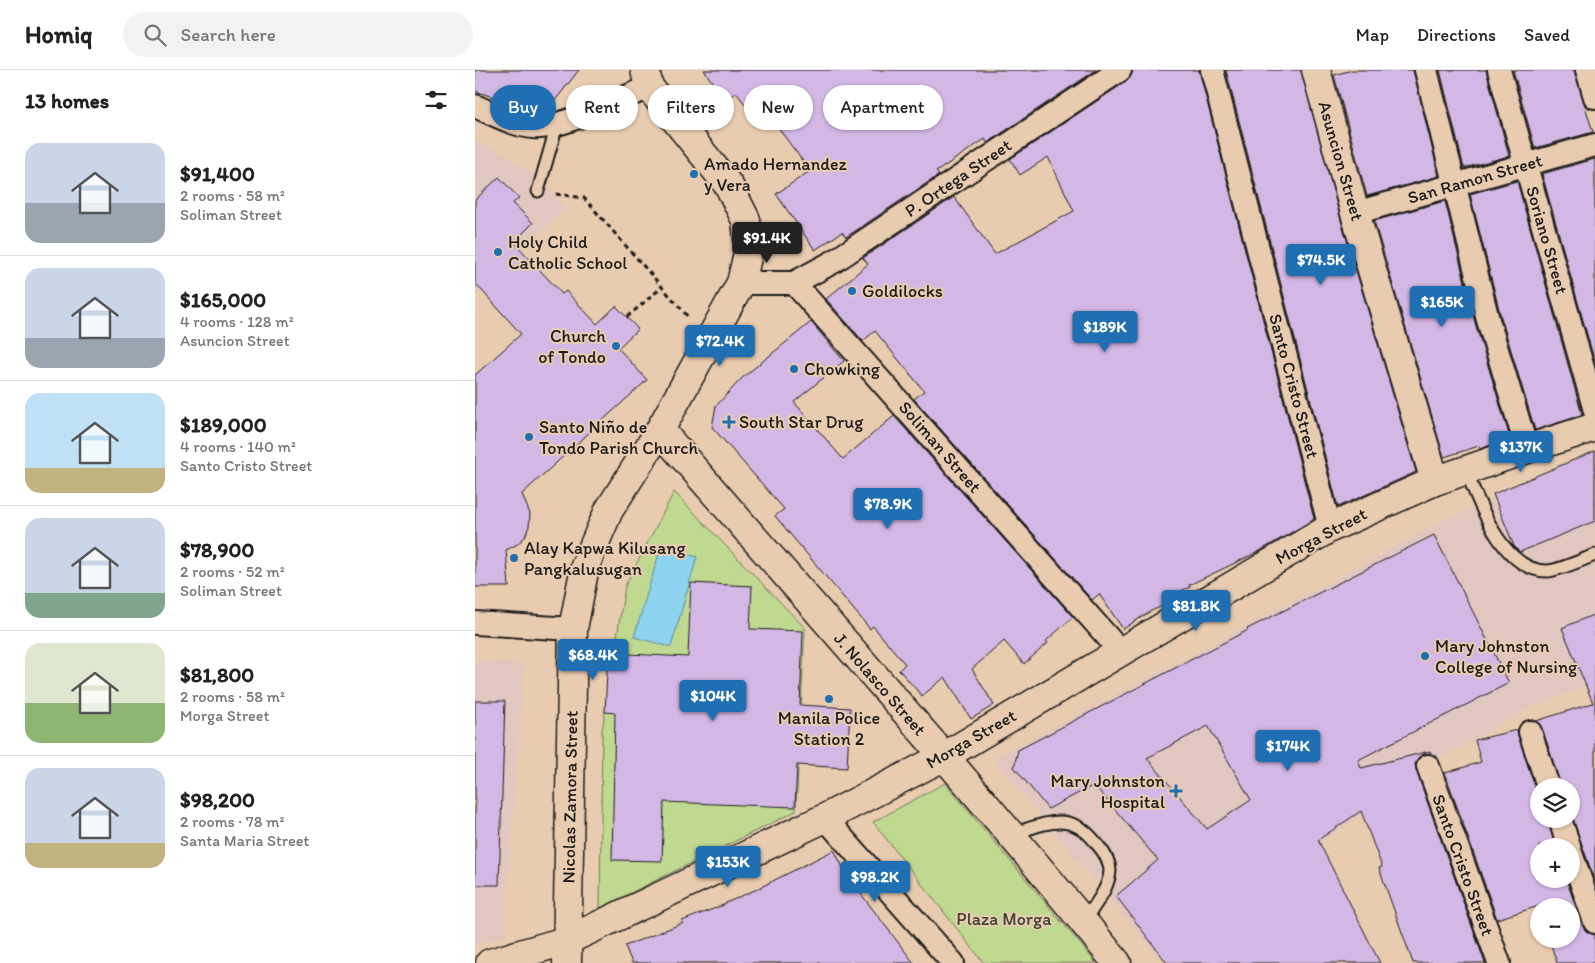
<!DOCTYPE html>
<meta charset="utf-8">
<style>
body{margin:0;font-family:Itim,sans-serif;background:#f2f2f2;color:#222;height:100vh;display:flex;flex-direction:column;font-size:19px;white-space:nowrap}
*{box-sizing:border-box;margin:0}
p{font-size:16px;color:#767676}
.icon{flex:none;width:28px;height:28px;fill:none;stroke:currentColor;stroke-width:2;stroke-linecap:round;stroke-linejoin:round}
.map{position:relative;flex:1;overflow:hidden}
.drawer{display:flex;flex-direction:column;background:#fff;width:475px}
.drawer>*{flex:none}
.banner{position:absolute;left:15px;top:15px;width:475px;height:45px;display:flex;gap:10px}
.buttons{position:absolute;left:1055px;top:708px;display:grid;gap:10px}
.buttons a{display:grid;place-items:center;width:50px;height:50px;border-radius:50%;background:#fff;box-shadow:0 1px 4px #0004;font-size:25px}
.price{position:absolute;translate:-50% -42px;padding:0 11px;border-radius:5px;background:#1f6fb2;color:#fff;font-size:16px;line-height:32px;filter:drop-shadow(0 1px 2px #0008)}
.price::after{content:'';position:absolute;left:50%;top:30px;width:15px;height:11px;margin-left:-8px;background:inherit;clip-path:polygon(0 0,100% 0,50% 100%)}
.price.on{background:#222;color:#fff}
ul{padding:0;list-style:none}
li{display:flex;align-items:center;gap:15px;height:125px;padding:0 25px}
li+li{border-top:1px solid #e0e0e0}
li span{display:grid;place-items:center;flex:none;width:140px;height:100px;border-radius:15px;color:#555}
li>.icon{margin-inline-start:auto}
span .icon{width:60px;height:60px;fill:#fffc;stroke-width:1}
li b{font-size:21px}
h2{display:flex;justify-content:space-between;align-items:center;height:60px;padding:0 25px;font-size:21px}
.pill{padding:0 18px;border-radius:22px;background:#fff;box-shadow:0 1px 4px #0004;font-size:18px;line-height:45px}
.pill.on{background:#1f6fb2;color:#fff}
header{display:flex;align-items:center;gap:30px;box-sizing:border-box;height:70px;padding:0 25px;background:#fff;border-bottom:1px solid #e0e0e0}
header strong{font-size:24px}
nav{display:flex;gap:28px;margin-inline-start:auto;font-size:18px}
.search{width:350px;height:45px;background:#f2f2f2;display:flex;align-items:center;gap:12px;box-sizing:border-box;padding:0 18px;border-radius:28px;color:#767676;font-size:19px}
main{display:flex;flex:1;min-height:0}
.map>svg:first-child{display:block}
.built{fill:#e2c6c0}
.green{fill:#bfd990;stroke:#6e7a56}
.water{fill:#8ed3f0;stroke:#608a9b}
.building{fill:#d3b7e5;stroke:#1c1c1c;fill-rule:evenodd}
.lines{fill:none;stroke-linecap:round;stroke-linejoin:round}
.lane-casing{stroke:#1c1c1c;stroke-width:15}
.street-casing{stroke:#1c1c1c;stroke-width:26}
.secondary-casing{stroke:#1c1c1c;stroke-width:31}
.path{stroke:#1c1c1c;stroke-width:3;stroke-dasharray:5 4;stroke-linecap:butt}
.lane{stroke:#e9ccb0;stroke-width:11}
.street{stroke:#e9ccb0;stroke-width:22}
.secondary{stroke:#e9ccb0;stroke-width:28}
.poi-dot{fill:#1f6fb2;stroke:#e9ccb0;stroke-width:2}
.labels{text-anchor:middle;stroke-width:4;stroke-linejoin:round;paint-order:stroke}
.street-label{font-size:18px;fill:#1c1c1c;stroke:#e9ccb0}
.poi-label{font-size:18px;fill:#1c1c1c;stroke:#e9ccb0;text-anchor:start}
.park-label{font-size:18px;fill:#3d4233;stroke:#e9ccb0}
</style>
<header>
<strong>Homiq</strong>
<div class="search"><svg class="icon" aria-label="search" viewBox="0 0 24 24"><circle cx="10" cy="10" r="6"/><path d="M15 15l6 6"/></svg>Search here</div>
<nav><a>Map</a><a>Directions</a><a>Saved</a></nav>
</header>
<main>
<section class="drawer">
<h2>13 homes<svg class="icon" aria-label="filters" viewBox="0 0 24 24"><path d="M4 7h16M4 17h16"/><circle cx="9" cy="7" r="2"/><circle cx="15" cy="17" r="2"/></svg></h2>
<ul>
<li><span style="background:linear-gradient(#c9d6e8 60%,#9aa5b1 0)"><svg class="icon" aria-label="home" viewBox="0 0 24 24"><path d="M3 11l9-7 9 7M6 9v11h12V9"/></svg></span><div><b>$91,400</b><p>2 rooms · 58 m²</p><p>Soliman Street</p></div></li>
<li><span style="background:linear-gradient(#c9d6e8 70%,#9aa5b1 0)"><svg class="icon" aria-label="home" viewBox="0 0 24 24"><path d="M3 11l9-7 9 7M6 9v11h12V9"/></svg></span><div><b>$165,000</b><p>4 rooms · 128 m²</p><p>Asuncion Street</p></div></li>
<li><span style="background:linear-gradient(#bfe0f5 75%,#c2b280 0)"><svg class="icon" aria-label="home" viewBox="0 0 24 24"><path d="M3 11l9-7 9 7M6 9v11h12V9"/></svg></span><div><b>$189,000</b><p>4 rooms · 140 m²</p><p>Santo Cristo Street</p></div></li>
<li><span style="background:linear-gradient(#c9d6e8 75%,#7fa58c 0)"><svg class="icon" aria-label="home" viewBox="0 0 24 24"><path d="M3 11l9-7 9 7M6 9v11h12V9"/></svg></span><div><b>$78,900</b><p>2 rooms · 52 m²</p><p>Soliman Street</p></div></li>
<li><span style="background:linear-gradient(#dfe7d0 60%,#8fb573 0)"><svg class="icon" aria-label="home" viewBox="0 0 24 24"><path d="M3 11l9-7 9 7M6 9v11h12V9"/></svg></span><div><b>$81,800</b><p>2 rooms · 58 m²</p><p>Morga Street</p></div></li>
<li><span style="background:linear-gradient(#c9d6e8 75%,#c2b280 0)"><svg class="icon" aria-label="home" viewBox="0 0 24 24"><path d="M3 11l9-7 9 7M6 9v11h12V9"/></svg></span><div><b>$98,200</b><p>2 rooms · 78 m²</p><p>Santa Maria Street</p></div></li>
</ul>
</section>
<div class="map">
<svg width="1120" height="893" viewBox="0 0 1120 893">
<rect width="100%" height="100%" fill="#e9ccb0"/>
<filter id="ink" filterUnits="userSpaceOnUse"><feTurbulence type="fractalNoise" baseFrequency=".02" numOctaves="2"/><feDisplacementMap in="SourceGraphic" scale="10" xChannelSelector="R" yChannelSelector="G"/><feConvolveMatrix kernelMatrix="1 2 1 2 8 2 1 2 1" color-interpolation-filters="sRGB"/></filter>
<g filter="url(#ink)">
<path class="built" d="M0,70L20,79L46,96L67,111L91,138L0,227Z
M1120,386V611L1049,641L957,693L876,752L683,886L518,689L765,560L966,452Z
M0,591L49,594L29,866L0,874Z"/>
<path class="green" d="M199,422L330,558L321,741L125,838L127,661L150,516Z
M470,713L617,888L621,893H509L398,752Z"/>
<path class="water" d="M186,477L222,487L196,577L159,567Z"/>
<path class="building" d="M0,0H104L78,33L45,36L0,21Z
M229,0H621L512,73L510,69L461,102L464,105L371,167L367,162L340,180L301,124L335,101L293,44L283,52L261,22L250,31Z
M658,0H724L839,449L783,482L714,515L715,517L694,526L697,532L676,541L648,559L624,524L617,530L439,329L449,321L400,261L388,271L351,229L393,194L388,188L479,127L520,184L599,141L573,87L545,105L535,89L652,11L656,6Z
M751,0H826L865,147L941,402L863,437Z
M877,0H938L964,106L892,126L859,5Z
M965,0H1011L1034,86L989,98Z
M1038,0H1099L1118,62L1060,78Z
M1120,89V293L1067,104Z
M24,107L44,128L38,133L58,153L39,172L87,224L91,221L122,254L141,236L163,259L143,278L172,310L47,424L55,444L54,456L50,467L41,475L31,480L34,517H0V305L46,264L0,213V130Z
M1042,111L1107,345L1060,360L1026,247L995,124Z
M970,131L1000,253L1035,368L1005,379L1004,376L969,387L899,151Z
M336,252L369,291L319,332L368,389L419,346L598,547L571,571L573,573L549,594L529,571L497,599L519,635L496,649L470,607L447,626L424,600L430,594L398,556L395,559L300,446L309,439L237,357L241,336L267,308Z
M1120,381V451L1045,482L1039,476L1018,424Z
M959,465L1034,613L883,690L886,698L955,681L956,683L949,684L943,688L940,694L941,700L1010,893H938L904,798L907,797L886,741L843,770L905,893H692L641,826L683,790L619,715L573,739L539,697L543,680L773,560L772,559ZM733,656L776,730L732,759L672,688Z
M216,513L277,516L275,559L328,561L325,635L375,638L372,698L322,695L320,737L189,732L187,791L137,790L140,643L130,642L133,583L213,587Z
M1120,544V812L1096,743V716H1086L1067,658L1061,651L1118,633L1087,558Z
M0,631H30L24,815H0Z
M1042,660L1043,666L1061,720L1064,725V749H1072L1080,776H1064V809H1091L1108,857L1112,862L1120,865V893H1082L1074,869H1096V836H1064L1022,849L970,703L1006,692L1000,670Z
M359,780L373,807L439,893H157L150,876L208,853L207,851L251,834V833L282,819Z"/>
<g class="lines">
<g class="lane-casing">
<path id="lane" d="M63,121L82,55
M991,401C1005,435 1028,501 1072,501C1083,501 1109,489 1120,485
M536,764C571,754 596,739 622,774C628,781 635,791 635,801C634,819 618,837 609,852"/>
</g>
<g class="street-casing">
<path id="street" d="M737,0L855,458
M951,0L1013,250L1052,379
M1024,0L1120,341
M1112,0L1120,27
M0,36C19,44 37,55 58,57C85,60 147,28 174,17
M880,143L1120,75
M266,213H319L358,192L645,0
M319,213L646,582
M0,553L98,559
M1055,662L1073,716
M953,696L1024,893
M350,748L478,893
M1085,749L1094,776
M1096,783L1120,852"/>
</g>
<g class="secondary-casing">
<path id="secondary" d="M841,0L880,143L960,411
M185,360C338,537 495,711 642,893
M15,893L93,870L350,748L468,687L855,458L960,411L1052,379L1120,357
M92,893L98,559L110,496L134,440L185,360L266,213L274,179L271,150L254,116L174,17L170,0"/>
</g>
<path class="path" d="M81,124L109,128L215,249
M152,247L187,217"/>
<use href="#lane" class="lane"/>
<use href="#street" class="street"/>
<use href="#secondary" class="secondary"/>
</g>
</g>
<g class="poi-dot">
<circle cx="219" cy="104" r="5"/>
<circle cx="23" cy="182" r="5"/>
<circle cx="377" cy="221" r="5"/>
<circle cx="141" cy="276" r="5"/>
<circle cx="319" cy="299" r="5"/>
<path d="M251.5 344.5h5v5h5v5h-5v5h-5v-5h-5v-5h5z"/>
<circle cx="54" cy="367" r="5"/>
<circle cx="39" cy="488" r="5"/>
<circle cx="950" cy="586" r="5"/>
<circle cx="354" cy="629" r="5"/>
<path d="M698.5 713.5h5v5h5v5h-5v5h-5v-5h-5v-5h5z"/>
</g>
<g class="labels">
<g class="street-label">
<text transform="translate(866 91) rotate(74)" y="6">Asuncion Street</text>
<text transform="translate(483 108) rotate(-34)" y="6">P. Ortega Street</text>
<text transform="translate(1000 109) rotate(-16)" y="6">San Ramon Street</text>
<text transform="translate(1072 170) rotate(74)" y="6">Soriano Street</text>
<text transform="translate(819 316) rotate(75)" y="6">Santo Cristo Street</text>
<text transform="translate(465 377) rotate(49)" y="6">Soliman Street</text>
<text transform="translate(846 466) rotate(-28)" y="6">Morga Street</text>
<text transform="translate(405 614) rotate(49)" y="6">J. Nolasco Street</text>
<text transform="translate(496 669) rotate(-30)" y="6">Morga Street</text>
<text transform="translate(95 727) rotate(-89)" y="6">Nicolas Zamora Street</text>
<text transform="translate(988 795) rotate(70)" y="6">Santo Cristo Street</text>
</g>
<g class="poi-label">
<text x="229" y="100">Amado Hernandez<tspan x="229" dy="21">y Vera</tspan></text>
<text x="33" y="178">Holy Child<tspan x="33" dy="21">Catholic School</tspan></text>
<text x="387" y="227">Goldilocks</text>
<text x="131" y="272" text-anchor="end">Church<tspan x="131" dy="21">of Tondo</tspan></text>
<text x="329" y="305">Chowking</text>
<text x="264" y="358">South Star Drug</text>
<text x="64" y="363">Santo Niño de<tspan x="64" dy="21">Tondo Parish Church</tspan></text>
<text x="49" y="484">Alay Kapwa Kilusang<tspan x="49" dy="21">Pangkalusugan</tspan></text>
<text x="960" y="582">Mary Johnston<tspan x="960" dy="21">College of Nursing</tspan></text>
<text x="354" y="654" text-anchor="middle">Manila Police<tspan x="354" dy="21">Station 2</tspan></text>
<text x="690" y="717" text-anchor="end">Mary Johnston<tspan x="690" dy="21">Hospital</tspan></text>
</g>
<g class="park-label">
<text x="529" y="855">Plaza Morga</text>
</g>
</g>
</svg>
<div class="buttons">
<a><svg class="icon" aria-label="layers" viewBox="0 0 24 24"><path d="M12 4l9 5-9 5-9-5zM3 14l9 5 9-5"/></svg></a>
<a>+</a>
<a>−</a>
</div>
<b class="price on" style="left:292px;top:194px">$91.4K</b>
<b class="price" style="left:846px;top:216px">$74.5K</b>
<b class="price" style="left:967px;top:258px">$165K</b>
<b class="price" style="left:630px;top:283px">$189K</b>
<b class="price" style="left:245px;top:297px">$72.4K</b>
<b class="price" style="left:1046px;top:403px">$137K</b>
<b class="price" style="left:413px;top:460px">$78.9K</b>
<b class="price" style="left:721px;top:562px">$81.8K</b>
<b class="price" style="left:118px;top:611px">$68.4K</b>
<b class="price" style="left:238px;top:652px">$104K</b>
<b class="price" style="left:813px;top:702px">$174K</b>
<b class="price" style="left:253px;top:818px">$153K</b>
<b class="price" style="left:400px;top:833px">$98.2K</b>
<div class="banner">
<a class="pill on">Buy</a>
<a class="pill">Rent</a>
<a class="pill">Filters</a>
<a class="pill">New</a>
<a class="pill">Apartment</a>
</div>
</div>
</main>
